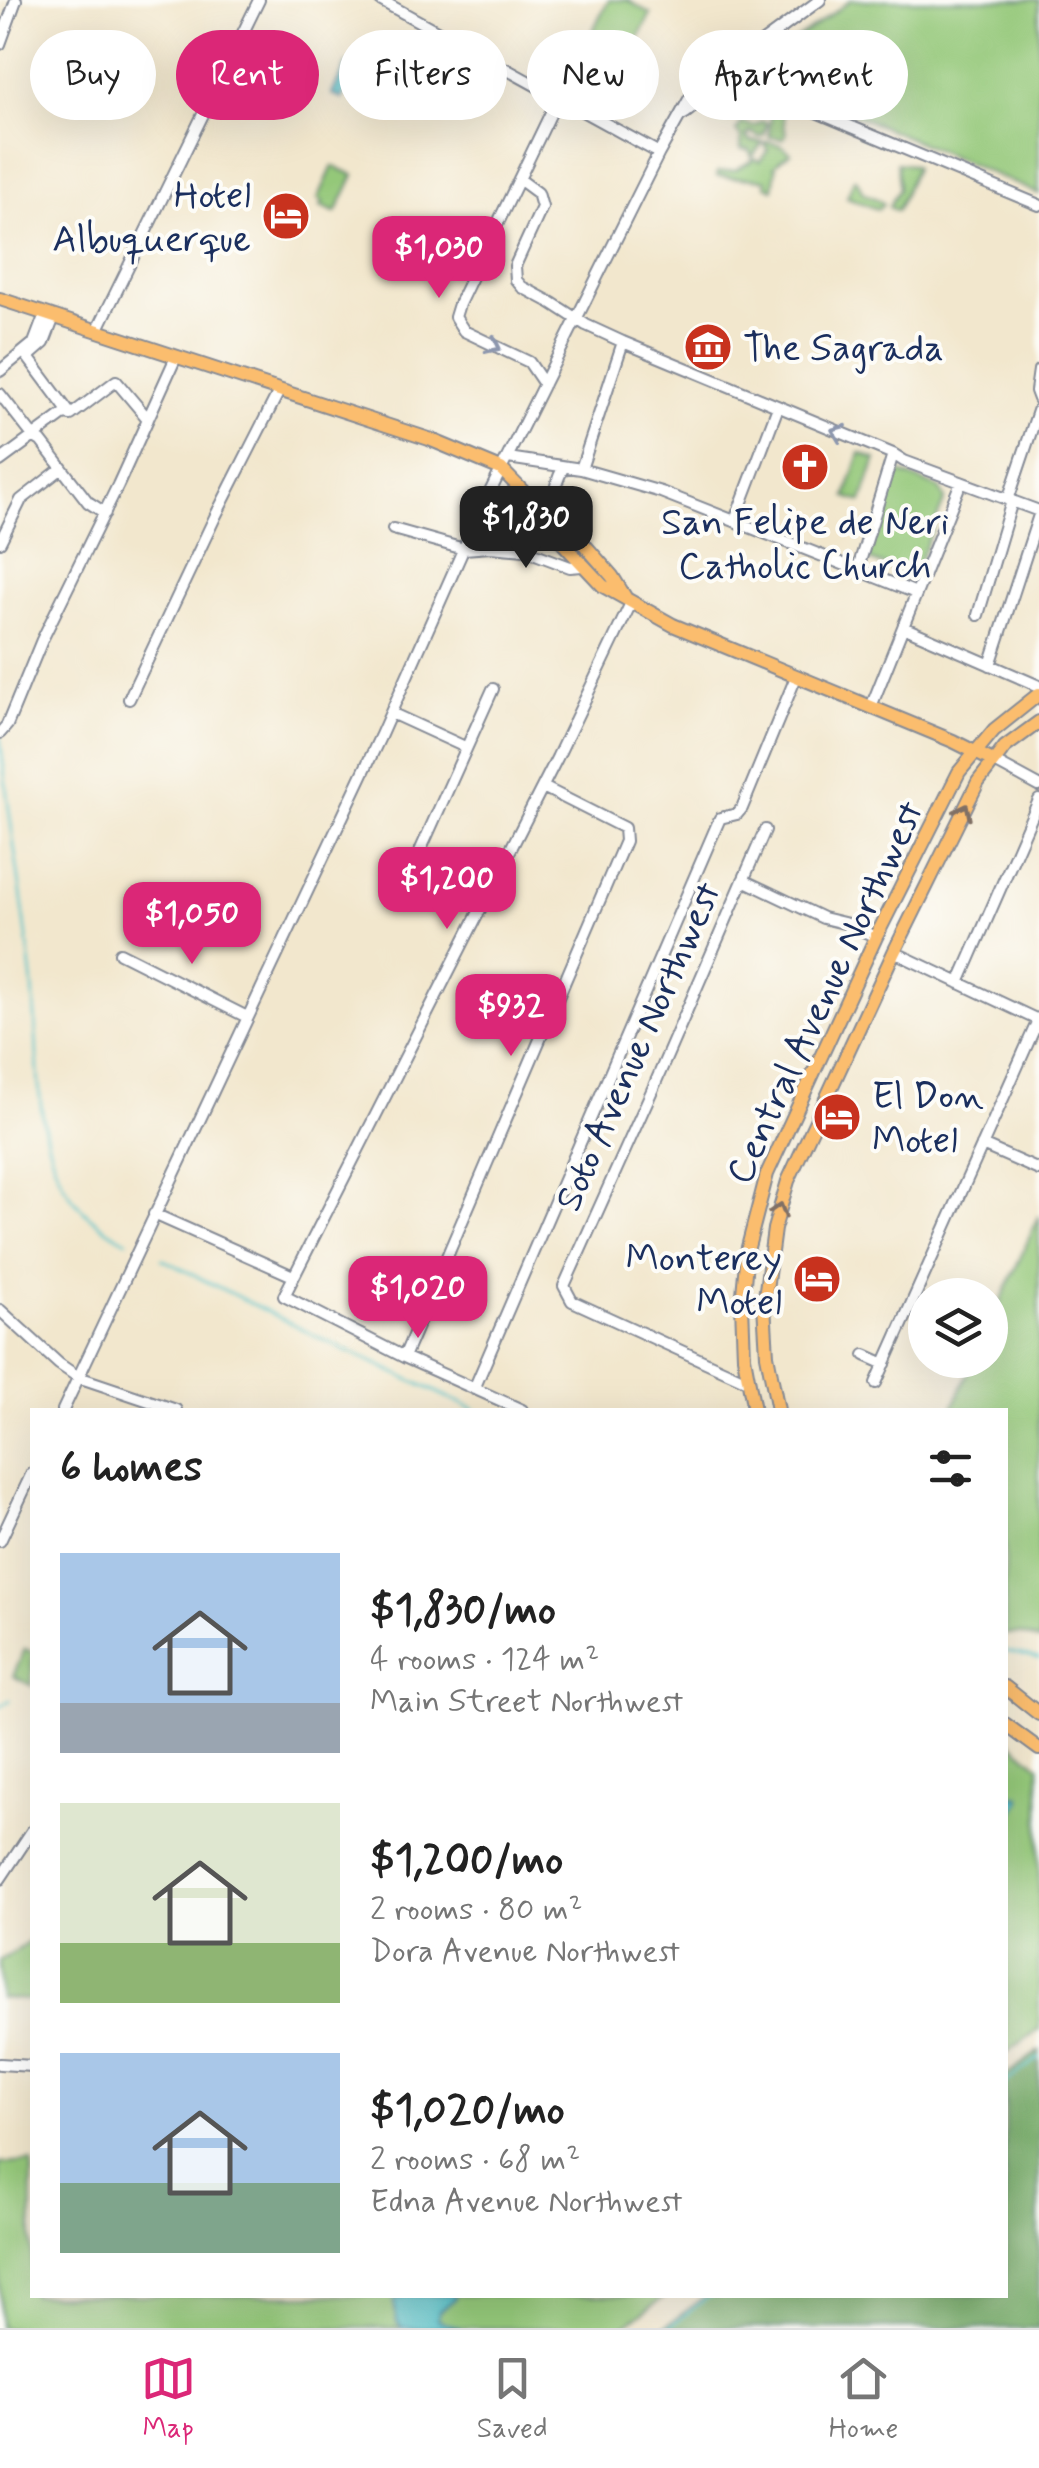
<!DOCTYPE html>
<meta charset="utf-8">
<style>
body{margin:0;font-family:Mynerve,sans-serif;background:#f2f2f2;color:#222;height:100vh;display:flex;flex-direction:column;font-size:38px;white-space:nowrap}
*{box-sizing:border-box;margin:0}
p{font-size:32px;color:#767676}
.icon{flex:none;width:55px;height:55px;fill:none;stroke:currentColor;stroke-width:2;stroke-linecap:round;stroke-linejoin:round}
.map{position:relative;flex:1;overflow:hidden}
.panel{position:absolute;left:30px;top:1408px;width:978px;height:890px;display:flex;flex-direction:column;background:#fff;border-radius:0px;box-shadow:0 10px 40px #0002}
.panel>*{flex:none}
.top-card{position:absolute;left:30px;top:30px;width:980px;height:90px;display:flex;gap:20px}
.tools{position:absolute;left:908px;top:1278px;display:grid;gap:20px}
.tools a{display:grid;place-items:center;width:100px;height:100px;border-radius:50%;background:#fff;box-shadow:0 10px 40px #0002;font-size:50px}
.price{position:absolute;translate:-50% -85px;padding:0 22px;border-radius:20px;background:#db2777;color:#fff;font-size:32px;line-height:65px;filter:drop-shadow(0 2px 5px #0008)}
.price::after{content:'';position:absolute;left:50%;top:60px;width:30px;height:22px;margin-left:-15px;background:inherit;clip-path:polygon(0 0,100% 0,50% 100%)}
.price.on{background:#222;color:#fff}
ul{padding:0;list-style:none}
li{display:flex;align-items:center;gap:30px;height:250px;padding:0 30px}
li span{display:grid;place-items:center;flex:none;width:280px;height:200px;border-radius:0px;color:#555}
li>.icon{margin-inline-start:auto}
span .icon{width:120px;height:120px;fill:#fffc;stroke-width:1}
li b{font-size:42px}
h2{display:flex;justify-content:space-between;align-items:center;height:120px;padding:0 30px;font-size:42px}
.chip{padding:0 35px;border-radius:45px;background:#fff;box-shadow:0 10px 40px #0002;font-size:35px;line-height:90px}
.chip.on{background:#db2777;color:#fff}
.dock{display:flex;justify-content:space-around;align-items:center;height:140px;border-top:2px solid #e0e0e0;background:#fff;font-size:28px;color:#767676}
.dock a{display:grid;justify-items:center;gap:5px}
.dock .on{color:#db2777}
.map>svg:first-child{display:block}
.green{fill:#94c879;stroke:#587c6c;stroke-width:2.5}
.forest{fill:#77ac69;stroke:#496e64;stroke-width:2.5}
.water{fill:#54c2c9;stroke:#387894;stroke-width:2.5}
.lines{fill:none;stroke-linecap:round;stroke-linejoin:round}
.stream{stroke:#54c2c9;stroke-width:2.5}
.minor-casing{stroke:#868b96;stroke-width:14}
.major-casing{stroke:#868b96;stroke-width:16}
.minor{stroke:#fff;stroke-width:10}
.major{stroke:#fbbd6e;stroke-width:12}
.oneway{stroke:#8d97ae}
.oneway2{stroke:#806f65}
.labels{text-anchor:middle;stroke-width:8;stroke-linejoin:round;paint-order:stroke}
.poi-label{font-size:38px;fill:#1b2f5e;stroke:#fdfcf7;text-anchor:end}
.street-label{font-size:38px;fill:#1b2f5e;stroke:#fdfcf7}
</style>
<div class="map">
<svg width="1039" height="2328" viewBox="0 0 1039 2328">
<rect width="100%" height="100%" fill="#fdfcf7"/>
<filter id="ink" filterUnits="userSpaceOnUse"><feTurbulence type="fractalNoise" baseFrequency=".01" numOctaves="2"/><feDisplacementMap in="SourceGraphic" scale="20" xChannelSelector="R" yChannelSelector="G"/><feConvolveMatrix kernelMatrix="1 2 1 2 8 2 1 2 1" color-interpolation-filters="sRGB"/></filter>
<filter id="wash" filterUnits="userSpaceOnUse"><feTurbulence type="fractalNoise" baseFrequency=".0048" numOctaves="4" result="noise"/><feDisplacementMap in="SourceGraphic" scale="40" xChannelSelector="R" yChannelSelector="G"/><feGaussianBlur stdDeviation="2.25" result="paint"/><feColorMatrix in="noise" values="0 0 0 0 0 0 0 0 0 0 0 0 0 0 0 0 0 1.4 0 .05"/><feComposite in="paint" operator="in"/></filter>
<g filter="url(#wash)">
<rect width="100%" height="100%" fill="#f2e7cd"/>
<path class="green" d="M609,0H627L651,14L618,75L580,54Z
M851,0H1039V194L763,75L762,70L764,63Z
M775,106L782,109L786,135L783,139L770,137L769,134L771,113Z
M763,121L767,123L764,135L759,137L751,132L746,137L750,141L763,142L752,157L749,150L741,149V137L736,131L742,123L754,126Z
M767,142L781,145L791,153L781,159L774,167L776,168L773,189L766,186V180L717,176V172L735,170L755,159L760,161L768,150L765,145Z
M897,163L913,165L915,168L897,211L889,207L899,188Z
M333,166L354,175L336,213L321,206L324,202L318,199Z
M854,179L857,180L863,193L877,199L884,204L877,209L847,197Z
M860,453L876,459L862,502L846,497Z
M901,473L939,488L945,499L916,570L909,575L867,559L896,474Z
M506,499L519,507L546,543L501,537L494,540L487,539L496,514Z
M1039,1216V1641L1020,1634H1005V1410H952L974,1360H990V1325Z
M25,1649L32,1652V1686L13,1676Z
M1005,1737L1039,1766V2029L1005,2054Z
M32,1940V2000L0,1998V1961Z
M32,2162V2295H667L621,2328H0V2164Z"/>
<path class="forest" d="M1039,2051V2328H663L708,2295H1005V2076Z"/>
<path class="water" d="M347,63L358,68L342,99L332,94Z
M1019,1795L1021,1799L1013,1813L1011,1834L1005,1837V1796Z
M407,2295H454L455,2299L439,2311L438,2320L461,2328H402L397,2322L394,2301Z"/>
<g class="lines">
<path class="stream" d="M0,735C8,816 23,897 32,977C39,1039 33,1116 58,1173C71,1204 97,1226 127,1241
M162,1259L316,1336L475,1410
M1005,1651L1039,1659
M0,1707L10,1700
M1005,2083L1039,2058
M667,2328L711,2295"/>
</g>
</g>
<g filter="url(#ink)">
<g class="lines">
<g class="minor-casing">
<path id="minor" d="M380,0L659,153
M0,44L16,0
M730,57L756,47L820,0
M718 69a12 12 0 1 1 24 0a12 12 0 1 1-24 0Z
M731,81L756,90L761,89L1039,205
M682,115C699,107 706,84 726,81
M519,179L538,193L542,207L515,266L516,280L522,287L552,303L586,325L623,342L893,454L904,461L1039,511
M97,331L259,0
M24,352L71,415
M28,357L44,343L54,317
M1039,370L1036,391L1039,399
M0,371L34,343L45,314
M544,384L529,362L464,331L455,317L459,304L558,98
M0,394L33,436L41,441L88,502L105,513
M508,458L581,469L661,492L916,593
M0,461L64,414L71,415L116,381L148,419
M563,468C549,496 554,500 568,526
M581,469L623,342
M1008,500L1039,408
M735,520L778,407
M393,529L464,549L490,547L525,550L570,567L582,566
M0,542L21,500L62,468
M858,568L893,454
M978,615L1012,501
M903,627L1039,686
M990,665L1039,515
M129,699L215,517L279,391
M871,707L961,482
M391,713L465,747
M0,733L7,725L42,640L118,485L176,357
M993,761L1039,786
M743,880L823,918L848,924L876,937
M398,892L413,867L493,689
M894,952L1038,1020
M120,953L247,1017
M959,983L1039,800
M982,1145L1039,1170
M154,1214L293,1276
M0,1310L59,1364L78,1377L176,1410
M865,1355L885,1364
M404,1357L625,841L624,828L543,787
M747,1381L572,1301L564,1286L654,1086L765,830
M876,1383L1039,1018
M474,1389L720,818L737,814L742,808L796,677
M63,1410L380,737L479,514L659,153L692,94L718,66
M522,1410L404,1357L284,1296L557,758L631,603
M0,1541L32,1473
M0,1879L32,1831
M0,2064L32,2066"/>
</g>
<g class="major-casing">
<path id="major" d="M0,299L429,439L501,469L551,520L557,537L603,586L673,625L953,741L993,761
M551,520L568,526L612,576L625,597
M754,1410L744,1357L742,1305L747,1251L767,1174L876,937L959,772L994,730L1039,694
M778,1410L767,1355L764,1305L774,1229L788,1181L894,952L978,782L1005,747L1039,722
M1005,1687L1039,1714
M1005,1724L1039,1749"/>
</g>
<use href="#minor" class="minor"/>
<use href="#major" class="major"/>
</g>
<defs><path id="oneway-chevron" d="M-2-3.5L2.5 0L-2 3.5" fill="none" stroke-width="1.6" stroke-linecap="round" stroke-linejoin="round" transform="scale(2.5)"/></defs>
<g class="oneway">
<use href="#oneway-chevron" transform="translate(494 346) rotate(26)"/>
<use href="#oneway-chevron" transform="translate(838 432) rotate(-158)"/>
</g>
<g class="oneway2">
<use href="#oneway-chevron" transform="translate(964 811) rotate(-64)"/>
<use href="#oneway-chevron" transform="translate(779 1210) rotate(-73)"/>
</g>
</g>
<defs>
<g id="hotel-disc" transform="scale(2.5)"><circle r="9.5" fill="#c8321e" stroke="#fdfcf7"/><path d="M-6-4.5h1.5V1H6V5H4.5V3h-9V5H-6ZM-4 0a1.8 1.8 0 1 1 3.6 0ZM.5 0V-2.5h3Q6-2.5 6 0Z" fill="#fff"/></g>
<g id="museum-disc" transform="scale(2.5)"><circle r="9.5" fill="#c8321e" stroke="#fdfcf7"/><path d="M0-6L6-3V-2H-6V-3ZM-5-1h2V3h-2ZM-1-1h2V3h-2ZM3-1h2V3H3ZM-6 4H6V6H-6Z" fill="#fff"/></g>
<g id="church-disc" transform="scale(2.5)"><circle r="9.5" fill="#c8321e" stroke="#fdfcf7"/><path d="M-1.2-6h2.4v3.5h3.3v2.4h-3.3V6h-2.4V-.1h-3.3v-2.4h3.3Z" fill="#fff"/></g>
</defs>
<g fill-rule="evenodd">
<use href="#hotel-disc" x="286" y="216"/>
<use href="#museum-disc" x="708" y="347"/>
<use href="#church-disc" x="805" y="467"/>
<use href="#hotel-disc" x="837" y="1117"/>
<use href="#hotel-disc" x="817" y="1279"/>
</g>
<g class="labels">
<g class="poi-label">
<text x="251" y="207">Hotel<tspan x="251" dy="44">Albuquerque</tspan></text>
<text x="743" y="360" text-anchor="start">The Sagrada</text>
<text x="805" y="534" text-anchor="middle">San Felipe de Neri<tspan x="805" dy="44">Catholic Church</tspan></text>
<text x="872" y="1108" text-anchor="start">El Don<tspan x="872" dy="44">Motel</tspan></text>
<text x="782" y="1270">Monterey<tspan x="782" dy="44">Motel</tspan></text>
</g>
<g class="street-label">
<text transform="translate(824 992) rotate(-65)" y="13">Central Avenue Northwest</text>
<text transform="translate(637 1046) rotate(-66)" y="13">Soto Avenue Northwest</text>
</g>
</g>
</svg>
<div class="tools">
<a><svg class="icon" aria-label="layers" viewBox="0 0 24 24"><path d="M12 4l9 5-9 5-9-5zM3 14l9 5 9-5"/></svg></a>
</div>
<b class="price" style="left:439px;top:301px">$1,030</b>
<b class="price on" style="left:526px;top:571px">$1,830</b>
<b class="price" style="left:447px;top:932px">$1,200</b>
<b class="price" style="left:192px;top:967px">$1,050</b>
<b class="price" style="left:511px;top:1059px">$932</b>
<b class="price" style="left:418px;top:1341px">$1,020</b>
<div class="top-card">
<a class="chip">Buy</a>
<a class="chip on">Rent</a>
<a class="chip">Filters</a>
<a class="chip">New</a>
<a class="chip">Apartment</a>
</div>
<section class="panel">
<h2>6 homes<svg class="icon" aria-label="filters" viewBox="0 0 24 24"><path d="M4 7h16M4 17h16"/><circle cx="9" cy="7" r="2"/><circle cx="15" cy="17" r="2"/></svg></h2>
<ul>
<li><span style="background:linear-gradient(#a9c7e8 75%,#9aa5b1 0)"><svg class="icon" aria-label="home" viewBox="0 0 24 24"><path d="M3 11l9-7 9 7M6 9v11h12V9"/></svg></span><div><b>$1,830/mo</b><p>4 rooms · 124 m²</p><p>Main Street Northwest</p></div></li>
<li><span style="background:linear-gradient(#dfe7d0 70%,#8fb573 0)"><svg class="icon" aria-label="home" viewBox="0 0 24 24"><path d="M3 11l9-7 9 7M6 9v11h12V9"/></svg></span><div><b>$1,200/mo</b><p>2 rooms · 80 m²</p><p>Dora Avenue Northwest</p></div></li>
<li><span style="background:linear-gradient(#a9c7e8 65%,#7fa58c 0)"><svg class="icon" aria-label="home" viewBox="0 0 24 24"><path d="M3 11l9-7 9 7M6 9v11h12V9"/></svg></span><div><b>$1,020/mo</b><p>2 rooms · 68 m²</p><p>Edna Avenue Northwest</p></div></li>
</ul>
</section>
</div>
<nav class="dock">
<a class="on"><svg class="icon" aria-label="map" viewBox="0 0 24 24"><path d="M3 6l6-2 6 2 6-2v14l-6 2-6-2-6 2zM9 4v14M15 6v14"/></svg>Map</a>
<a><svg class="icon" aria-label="saved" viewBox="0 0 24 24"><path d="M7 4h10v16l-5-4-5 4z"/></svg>Saved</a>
<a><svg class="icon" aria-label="home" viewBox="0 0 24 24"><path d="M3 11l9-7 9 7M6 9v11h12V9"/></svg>Home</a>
</nav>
